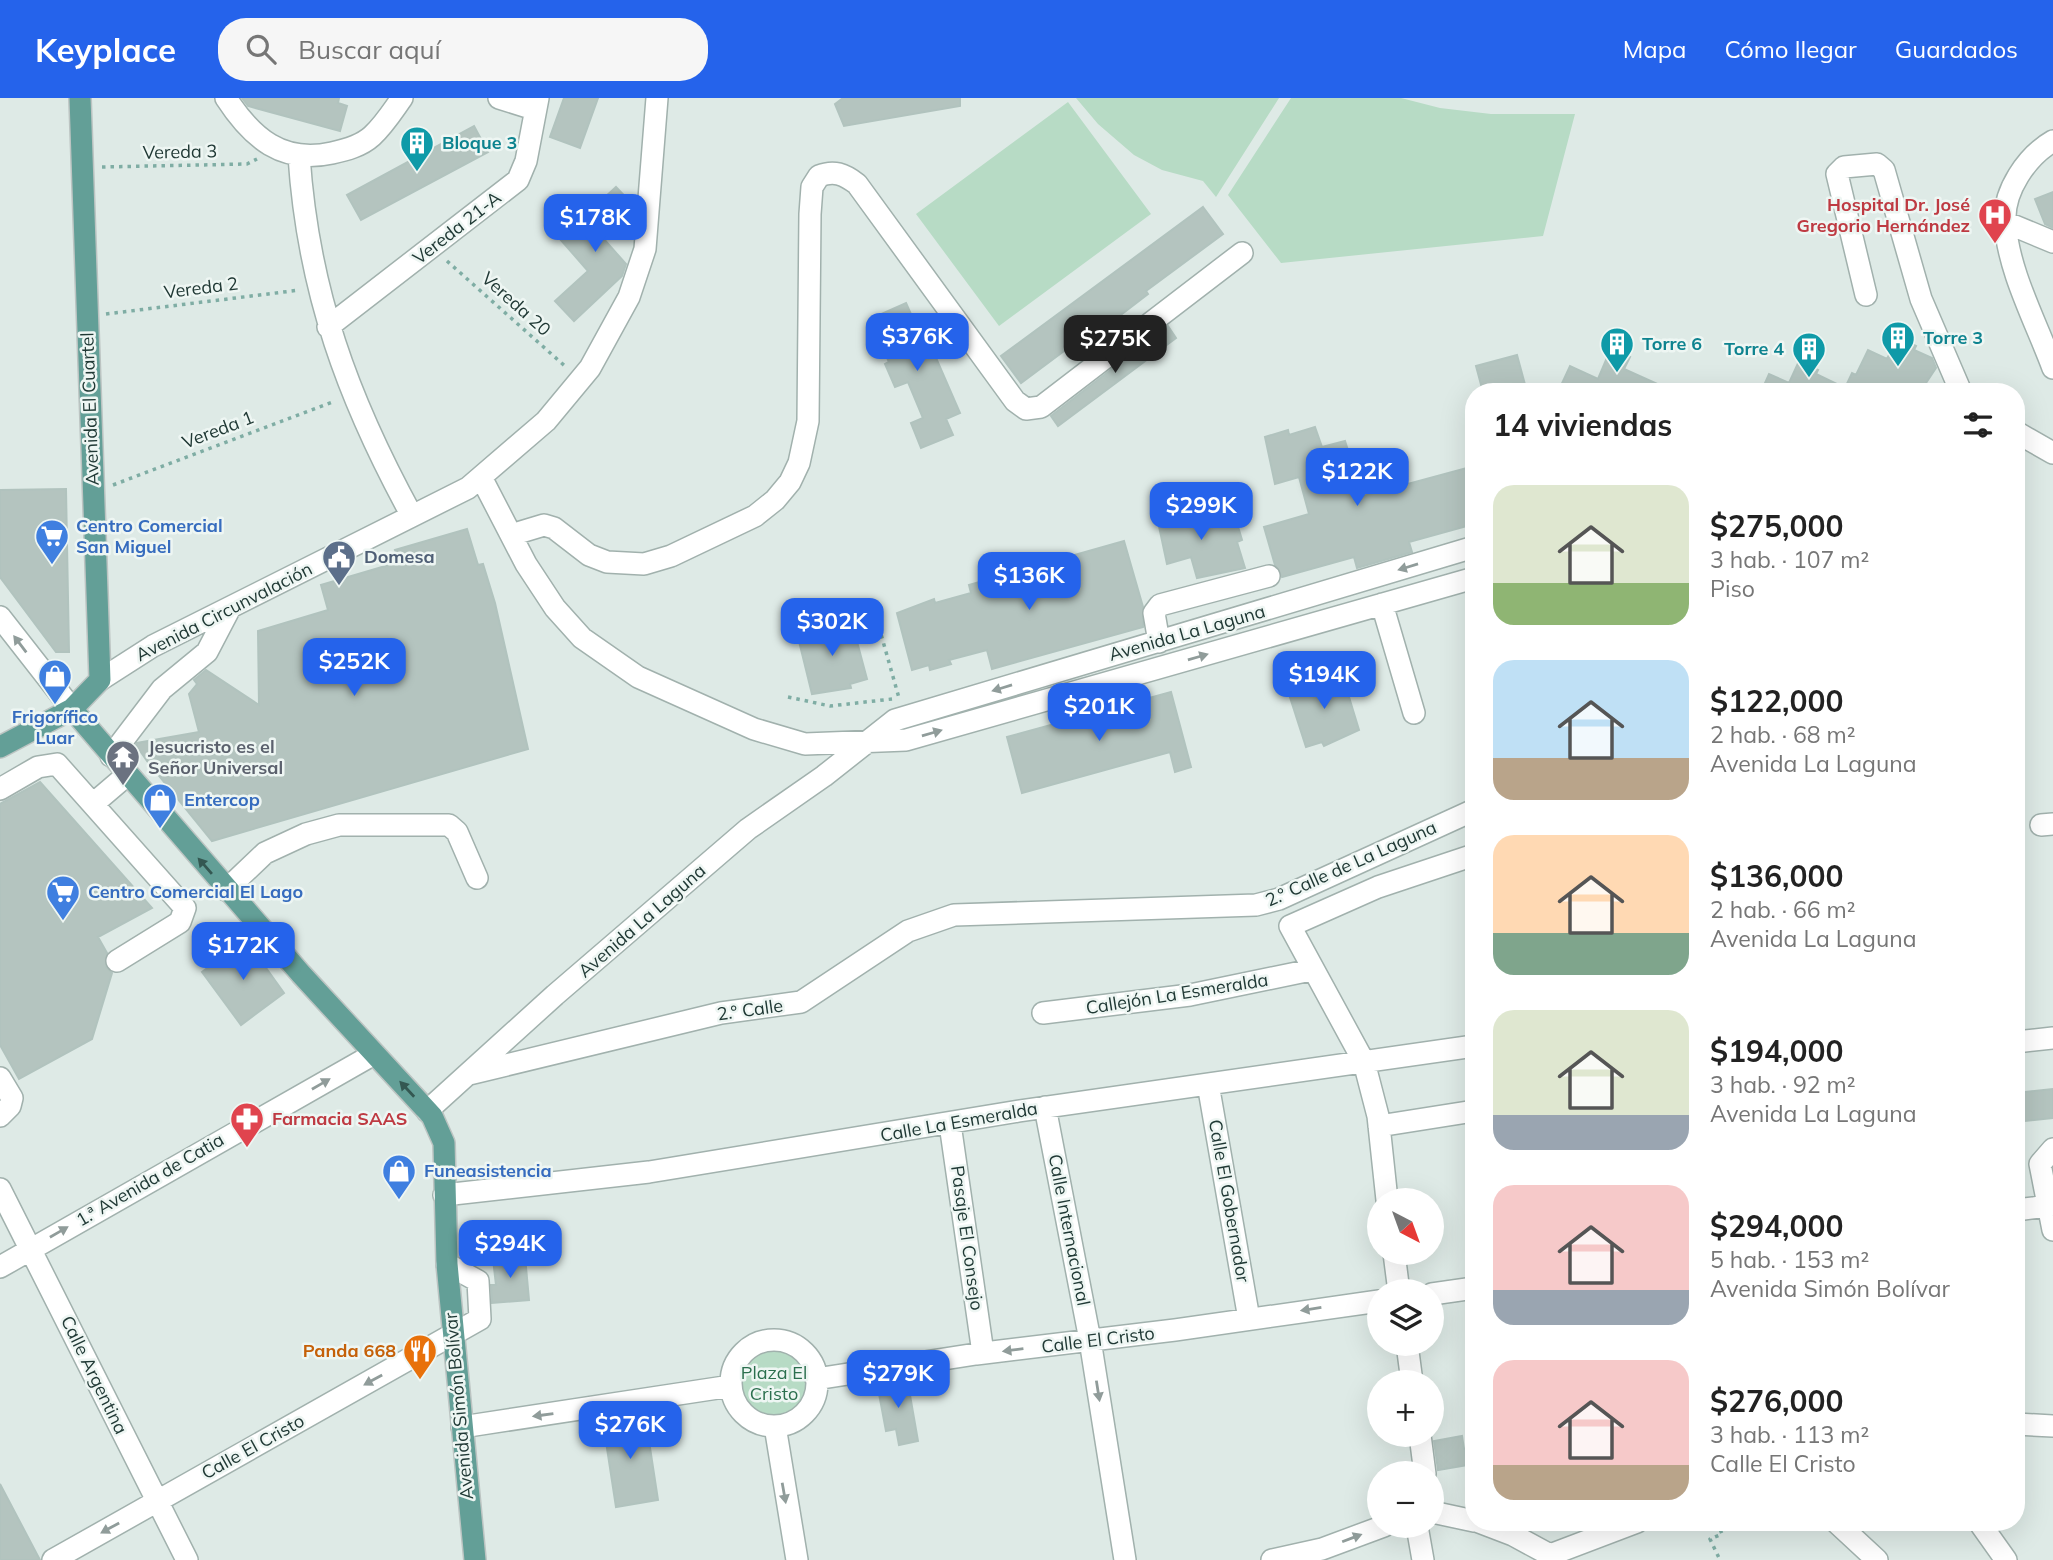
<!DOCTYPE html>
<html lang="es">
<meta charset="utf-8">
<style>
body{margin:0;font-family:Mulish,sans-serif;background:#f6f6f6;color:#222;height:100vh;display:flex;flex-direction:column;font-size:26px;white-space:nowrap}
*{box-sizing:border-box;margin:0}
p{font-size:23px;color:#767676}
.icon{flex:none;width:38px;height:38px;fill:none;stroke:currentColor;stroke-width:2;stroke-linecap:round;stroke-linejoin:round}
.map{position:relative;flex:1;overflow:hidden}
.drawer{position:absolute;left:1465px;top:285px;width:560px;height:1148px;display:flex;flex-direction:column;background:#fff;border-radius:28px;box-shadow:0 7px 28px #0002}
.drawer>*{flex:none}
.needle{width:46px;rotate:139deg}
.fabs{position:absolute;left:1367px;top:1090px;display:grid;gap:14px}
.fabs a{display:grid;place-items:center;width:77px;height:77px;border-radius:50%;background:#fff;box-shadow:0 7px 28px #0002;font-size:35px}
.price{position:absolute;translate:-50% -60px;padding:0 16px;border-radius:14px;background:#2563eb;color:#fff;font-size:23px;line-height:46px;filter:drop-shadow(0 2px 4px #0008)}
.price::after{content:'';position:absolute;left:50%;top:42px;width:21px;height:16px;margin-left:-10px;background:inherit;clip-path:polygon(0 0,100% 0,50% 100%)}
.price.current{background:#222;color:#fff}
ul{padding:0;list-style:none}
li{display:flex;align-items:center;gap:21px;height:175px;padding:0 28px}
li span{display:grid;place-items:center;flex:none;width:196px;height:140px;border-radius:21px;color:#555}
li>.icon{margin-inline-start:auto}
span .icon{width:84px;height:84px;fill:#fffc;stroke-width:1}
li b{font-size:30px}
h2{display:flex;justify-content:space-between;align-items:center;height:84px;padding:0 28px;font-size:30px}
header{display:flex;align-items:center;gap:42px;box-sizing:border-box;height:98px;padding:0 35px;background:#2563eb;color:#fff}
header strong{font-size:33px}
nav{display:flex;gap:38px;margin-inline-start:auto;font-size:24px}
.search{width:490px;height:63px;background:#f6f6f6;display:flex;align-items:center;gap:18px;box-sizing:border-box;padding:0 24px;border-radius:28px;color:#767676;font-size:26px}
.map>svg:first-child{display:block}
.green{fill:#b7dbc5}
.building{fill:#b4c4bf;stroke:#b1c3be;stroke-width:2}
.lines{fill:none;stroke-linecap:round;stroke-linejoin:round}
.minor-casing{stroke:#a1b1ad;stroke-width:24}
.major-casing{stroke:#bcc4c2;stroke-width:24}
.path{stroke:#7fada4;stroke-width:3.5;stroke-dasharray:3.5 5;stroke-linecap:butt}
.minor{stroke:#fff;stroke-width:21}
.major{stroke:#639f97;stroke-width:21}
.oneway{fill:#909c9a}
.oneway2{fill:#345852}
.labels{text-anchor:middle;stroke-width:5;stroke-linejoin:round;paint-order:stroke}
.culture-label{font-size:18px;font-weight:bold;fill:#0d838f;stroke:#eef6f3;text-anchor:start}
.street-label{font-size:18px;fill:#203935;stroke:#eef6f3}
.health-label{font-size:18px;font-weight:bold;fill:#be3a42;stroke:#eef6f3;text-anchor:end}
.shop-label{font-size:18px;font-weight:bold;fill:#366cbe;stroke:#eef6f3;text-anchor:start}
.service-label{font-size:18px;font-weight:bold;fill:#4e5e75;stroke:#eef6f3;text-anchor:start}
.worship-label{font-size:18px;font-weight:bold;fill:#5b616d;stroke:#eef6f3;text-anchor:start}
.food-label{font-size:18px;font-weight:bold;fill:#c56008;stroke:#eef6f3;text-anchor:end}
.park-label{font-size:18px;fill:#2b6f4e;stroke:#eef6f3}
</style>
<header>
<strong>Keyplace</strong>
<div class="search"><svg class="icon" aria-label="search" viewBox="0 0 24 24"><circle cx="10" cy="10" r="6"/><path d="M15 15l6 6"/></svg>Buscar aquí</div>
<nav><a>Mapa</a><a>Cómo llegar</a><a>Guardados</a></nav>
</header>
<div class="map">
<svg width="2053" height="1462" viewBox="0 0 2053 1462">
<rect width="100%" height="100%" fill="#deeae6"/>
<path class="green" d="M1076,0H1279L1216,99L1203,83L1162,72L1134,57L1098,26Z
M1291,0H1401L1440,10L1491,16H1575L1543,138L1281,165L1228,97Z
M1068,4L1151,116L999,228L916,116Z
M738 1285a36 36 0 1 1 72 0a36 36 0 1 1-72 0Z"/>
<path class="building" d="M242,0H339L338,5L347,8L340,33L248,8Z
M564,0H598L580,50L550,39Z
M843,0H960V8L844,28L835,6Z
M474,28L488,54L361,122L347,97Z
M616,89L635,109L602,139L626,166L622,178L574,223L555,203L588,173L560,141Z
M2053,94V130L2045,126L2035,101Z
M1203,109L1223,136L1146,193L1148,196L1114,222L1111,218L1021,285L1001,258Z
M906,205L925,248L930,246L960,315L946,321L953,337L921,350L911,325L923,320L908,284L895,289L885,266L889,264L870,221Z
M1168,228L1176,240L1058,328L1051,318Z
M1898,239L1916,248L1914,252L1932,260L1936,270L1920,294H1761L1769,276L1789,285L1799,263L1818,272L1816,276L1845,290L1852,275L1856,277L1868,252L1887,261Z
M1611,250L1630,259L1624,271L1675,294H1558L1570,268L1598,281Z
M1517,257L1527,294H1483L1476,268Z
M1315,329L1322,349L1345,343L1351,362L1346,364L1356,400L1474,368V407L1470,408L1474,426L1409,444L1412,454L1357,470L1354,459L1282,479L1275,467L1264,429L1309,416L1299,379L1275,386L1265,339L1288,332L1289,337Z
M66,391L69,554H56L0,479V392Z
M1207,409L1213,429L1236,422L1242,442L1237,444L1245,470L1197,480L1191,459L1167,466L1157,419L1179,412L1180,417Z
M467,431L478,467L483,466L495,505L528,651L212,743L147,663L136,647L137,645L199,634L189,596L197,586L194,582L206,572L259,607L258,533L328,512L321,487L399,464L395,452Z
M1124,443L1143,509V529L992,571L987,552L949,562L951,566L930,572L929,567L912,572L897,515L934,501L935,505L971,495L969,487Z
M834,525L835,529L852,525L867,581L850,586L851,590L812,596L798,539Z
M1342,576L1359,632L1324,648L1322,644L1306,649L1288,593L1324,577L1326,582Z
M1171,594L1191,669L1175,674L1170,654L1022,695L1007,639Z
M40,684L152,810L98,839L107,855L106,869L112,875L92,941L19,981L0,947V706Z
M246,842L284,895L241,927L202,874Z
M2053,991V1020L2016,1024V995Z
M525,1158L529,1202L492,1205L491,1187H496L493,1161Z
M907,1280L918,1343L899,1347L896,1331L886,1333L877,1285Z
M645,1317L658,1402L616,1409L603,1324Z
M1462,1338L1464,1351L1474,1350V1366L1438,1372L1434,1343Z
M0,1386L40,1462H0Z"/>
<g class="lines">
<g class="minor-casing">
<path id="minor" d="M226,0C252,40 282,66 332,55C346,52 361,48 372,38C384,27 392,14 402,0
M499,0L534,11
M2053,43C2027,58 2003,93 2005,124C2008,173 2036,224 2053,270
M299,58C308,193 348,301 412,418
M2005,124L2053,144
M1866,197L1837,76L1844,69L1877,66L1884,72L1921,201L1961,294
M328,229L518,82L526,63L538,0
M2016,334L2053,355
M482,381L526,466L555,510L582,540L638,579L754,631L805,646L906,642L1474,480
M511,437L544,427L554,430L589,457L607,464L644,466L671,458L755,418L775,402L790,384L799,365L808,323L810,116L812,89L819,78C834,72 844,76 857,86L1015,303L1026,311L1041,309L1242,155
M1382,506L1414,615
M0,519L72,611
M1159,544L1154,515L1160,507L1269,478
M100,582L153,548L468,390L546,323L590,270L629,199L645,151L657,0
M111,658L162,591L207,554L230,510
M0,691L38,669L57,666L185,810L180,824L117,863
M93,706L127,677
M2041,727L2053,726
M226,792L265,755L306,736L339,727H449L457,734L477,780
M1043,915L1190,897L1311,872
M2016,944L2053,940
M469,976L721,915L801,904L908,833L954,817L1256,807L1279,801L1474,712
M0,980L12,1000L10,1008L0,1018
M1208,986L1249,1221
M1045,1009L1090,1242L1125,1462
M427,1013L555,897L748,731L824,678L895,622L1474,449
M950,1026L983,1255
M1379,1028L1474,1013
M2053,1051L2040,1066L2053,1132
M0,1091L187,1462
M444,1097L649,1074L1019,1013L1474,948
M1387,1102L1378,1018L1364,964L1290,828L1378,789L1474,757
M2016,1112L2048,1108
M1394,1155L1399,1194
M0,1169L374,956
M1432,1196L1474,1190
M731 1285a43 43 0 1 1 86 0a43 43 0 1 1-86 0Z
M1407,1246L1412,1284
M816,1281L976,1256L1175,1232L1379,1203
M2016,1326L2053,1328
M775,1328L797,1462
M462,1329L731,1288
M1420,1337L1425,1376
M1432,1414L1474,1423
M1479,1424L1513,1437L1550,1457L1637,1424
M1836,1424L1877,1462
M1979,1424L2006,1462
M1417,1428L1423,1462
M53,1462L480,1221L478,1183L447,1166
M1272,1462L1322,1451L1384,1428"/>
</g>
<g class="major-casing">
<path id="major" d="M72,611L301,876L432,1018L444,1045L447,1166L475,1462
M0,649L72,611L100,582L80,0"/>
</g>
<path class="path" d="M102,69L247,66L257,61
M447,163L566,269
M106,216L300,192
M113,387L335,303
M879,529L899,600
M788,599L830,608L892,601
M1717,1424L1722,1436L1710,1441L1720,1462"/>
<use href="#minor" class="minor"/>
<use href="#major" class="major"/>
</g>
<defs><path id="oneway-solid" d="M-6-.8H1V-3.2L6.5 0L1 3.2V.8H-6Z" transform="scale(1.75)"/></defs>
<g class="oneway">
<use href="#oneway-solid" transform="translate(1408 469) rotate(163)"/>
<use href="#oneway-solid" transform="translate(20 546) rotate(-127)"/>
<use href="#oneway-solid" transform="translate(1198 559) rotate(-16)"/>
<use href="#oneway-solid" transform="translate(1002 590) rotate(163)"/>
<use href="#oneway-solid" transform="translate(932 635) rotate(-16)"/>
<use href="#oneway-solid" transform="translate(321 986) rotate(-30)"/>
<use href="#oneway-solid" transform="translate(59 1134) rotate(-30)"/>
<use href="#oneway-solid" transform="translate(1311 1211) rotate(171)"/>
<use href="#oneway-solid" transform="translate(1013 1252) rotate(173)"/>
<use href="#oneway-solid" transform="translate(373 1282) rotate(151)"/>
<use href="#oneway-solid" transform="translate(1098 1293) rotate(81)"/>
<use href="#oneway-solid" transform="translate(543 1317) rotate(172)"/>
<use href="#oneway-solid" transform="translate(784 1395) rotate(80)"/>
<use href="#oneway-solid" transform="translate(110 1430) rotate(151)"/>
<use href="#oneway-solid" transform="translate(1352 1440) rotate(-21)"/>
</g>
<g class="oneway2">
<use href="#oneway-solid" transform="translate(205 768) rotate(-131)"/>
<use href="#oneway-solid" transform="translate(407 991) rotate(-133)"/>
</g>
<defs>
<g id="building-pin" transform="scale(1.75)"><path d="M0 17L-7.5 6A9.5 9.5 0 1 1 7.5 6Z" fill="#0f9aa8" stroke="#eef6f3"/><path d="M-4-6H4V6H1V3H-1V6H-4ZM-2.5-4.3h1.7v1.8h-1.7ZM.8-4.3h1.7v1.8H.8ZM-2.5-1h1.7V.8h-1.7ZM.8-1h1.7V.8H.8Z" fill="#fff"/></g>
<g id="hospital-pin" transform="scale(1.75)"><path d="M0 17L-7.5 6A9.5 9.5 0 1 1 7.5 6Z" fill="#e0444e" stroke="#eef6f3"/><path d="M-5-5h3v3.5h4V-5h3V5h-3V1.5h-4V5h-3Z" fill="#fff"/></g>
<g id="supermarket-pin" transform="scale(1.75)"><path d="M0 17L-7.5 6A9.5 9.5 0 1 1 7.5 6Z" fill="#3f7fe0" stroke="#eef6f3"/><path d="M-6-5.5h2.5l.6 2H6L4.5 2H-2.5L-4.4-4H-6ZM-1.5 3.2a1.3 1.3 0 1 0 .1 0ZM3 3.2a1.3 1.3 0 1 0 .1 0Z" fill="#fff"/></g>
<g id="civic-pin" transform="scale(1.75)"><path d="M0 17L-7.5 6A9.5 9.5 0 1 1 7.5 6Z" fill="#5c6f8a" stroke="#eef6f3"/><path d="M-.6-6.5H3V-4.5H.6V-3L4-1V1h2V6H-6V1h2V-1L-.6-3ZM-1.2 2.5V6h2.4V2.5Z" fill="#fff"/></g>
<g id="shop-pin" transform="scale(1.75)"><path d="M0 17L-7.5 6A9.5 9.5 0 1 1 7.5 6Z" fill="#3f7fe0" stroke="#eef6f3"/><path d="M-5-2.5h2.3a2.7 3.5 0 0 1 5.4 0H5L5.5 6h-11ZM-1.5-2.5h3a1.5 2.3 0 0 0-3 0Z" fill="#fff"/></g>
<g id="temple-pin" transform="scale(1.75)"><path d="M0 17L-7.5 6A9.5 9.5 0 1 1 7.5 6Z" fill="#6b7280" stroke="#eef6f3"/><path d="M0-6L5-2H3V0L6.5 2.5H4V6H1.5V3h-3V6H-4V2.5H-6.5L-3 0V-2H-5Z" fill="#fff"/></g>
<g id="pharmacy-pin" transform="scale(1.75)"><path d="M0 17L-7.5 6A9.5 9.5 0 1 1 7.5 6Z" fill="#e0444e" stroke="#eef6f3"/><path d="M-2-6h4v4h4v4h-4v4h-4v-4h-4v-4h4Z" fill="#fff"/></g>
<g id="restaurant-pin" transform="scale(1.75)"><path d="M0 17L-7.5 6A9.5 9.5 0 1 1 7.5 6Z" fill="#e8710a" stroke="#eef6f3"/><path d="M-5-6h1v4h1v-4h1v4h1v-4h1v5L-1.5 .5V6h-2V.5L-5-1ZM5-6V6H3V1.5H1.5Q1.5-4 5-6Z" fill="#fff"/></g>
</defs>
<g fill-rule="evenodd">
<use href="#building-pin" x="417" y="45"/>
<use href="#hospital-pin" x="1995" y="117"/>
<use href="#building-pin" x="1898" y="240"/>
<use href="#building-pin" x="1617" y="246"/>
<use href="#building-pin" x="1809" y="251"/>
<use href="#supermarket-pin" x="52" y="438"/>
<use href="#civic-pin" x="339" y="459"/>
<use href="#shop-pin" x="55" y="578"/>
<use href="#temple-pin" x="123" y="659"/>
<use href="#shop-pin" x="160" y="702"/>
<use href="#supermarket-pin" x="63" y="794"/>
<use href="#pharmacy-pin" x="247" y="1021"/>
<use href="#shop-pin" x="399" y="1073"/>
<use href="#restaurant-pin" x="420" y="1253"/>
</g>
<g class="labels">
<g class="culture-label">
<text x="442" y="51">Bloque 3</text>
<text x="1923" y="246">Torre 3</text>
<text x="1642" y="252">Torre 6</text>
<text x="1784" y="257" text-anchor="end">Torre 4</text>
</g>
<g class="street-label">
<text transform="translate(180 54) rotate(-1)" y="6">Vereda 3</text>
<text transform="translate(457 130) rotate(-38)" y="6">Vereda 21-A</text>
<text transform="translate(201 190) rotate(-7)" y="6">Vereda 2</text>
<text transform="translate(516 206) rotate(42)" y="6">Vereda 20</text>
<text transform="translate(90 311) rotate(-92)" y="6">Avenida El Cuartel</text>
<text transform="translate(218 332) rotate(-21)" y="6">Vereda 1</text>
<text transform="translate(224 514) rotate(-27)" y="6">Avenida Circunvalación</text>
<text transform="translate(1187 535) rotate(-16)" y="6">Avenida La Laguna</text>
<text transform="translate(1351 766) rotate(-24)" y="6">2.° Calle de La Laguna</text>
<text transform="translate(642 823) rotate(-41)" y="6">Avenida La Laguna</text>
<text transform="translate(1177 896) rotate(-9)" y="6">Callejón La Esmeralda</text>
<text transform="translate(750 912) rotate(-8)" y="6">2.° Calle</text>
<text transform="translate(959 1024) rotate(-10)" y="6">Calle La Esmeralda</text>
<text transform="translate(150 1082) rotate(-30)" y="6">1.ª Avenida de Catia</text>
<text transform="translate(1229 1103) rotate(80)" y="6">Calle El Gobernador</text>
<text transform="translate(1069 1132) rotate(79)" y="6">Calle Internacional</text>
<text transform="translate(967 1140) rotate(82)" y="6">Pasaje El Consejo</text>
<text transform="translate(1098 1242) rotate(-7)" y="6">Calle El Cristo</text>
<text transform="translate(94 1277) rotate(64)" y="6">Calle Argentina</text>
<text transform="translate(459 1308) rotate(-95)" y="6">Avenida Simón Bolívar</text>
<text transform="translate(253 1349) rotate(-29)" y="6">Calle El Cristo</text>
</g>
<g class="health-label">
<text x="1970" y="113">Hospital Dr. José<tspan x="1970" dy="21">Gregorio Hernández</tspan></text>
<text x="272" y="1027" text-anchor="start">Farmacia SAAS</text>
</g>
<g class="shop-label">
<text x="76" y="434">Centro Comercial<tspan x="76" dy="21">San Miguel</tspan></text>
<text x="55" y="625" text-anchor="middle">Frigorífico<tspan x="55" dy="21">Luar</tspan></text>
<text x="184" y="708">Entercop</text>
<text x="88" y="800">Centro Comercial El Lago</text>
<text x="424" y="1079">Funeasistencia</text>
</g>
<g class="service-label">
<text x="364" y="465">Domesa</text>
</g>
<g class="worship-label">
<text x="148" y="655">Jesucristo es el<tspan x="148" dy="21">Señor Universal</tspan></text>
</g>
<g class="food-label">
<text x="396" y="1259">Panda 668</text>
</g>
<g class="park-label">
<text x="774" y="1281">Plaza El<tspan x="774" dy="21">Cristo</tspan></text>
</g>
</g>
</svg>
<div class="fabs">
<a><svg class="needle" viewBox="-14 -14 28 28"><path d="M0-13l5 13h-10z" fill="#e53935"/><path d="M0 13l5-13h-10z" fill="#767676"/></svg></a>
<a><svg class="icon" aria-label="layers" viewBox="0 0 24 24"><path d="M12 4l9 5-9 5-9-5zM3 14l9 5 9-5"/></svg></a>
<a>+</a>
<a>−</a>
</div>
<b class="price" style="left:595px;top:156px">$178K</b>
<b class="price" style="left:917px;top:275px">$376K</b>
<b class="price current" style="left:1115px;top:277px">$275K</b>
<b class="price" style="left:1357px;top:410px">$122K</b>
<b class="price" style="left:1201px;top:444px">$299K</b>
<b class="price" style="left:1029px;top:514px">$136K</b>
<b class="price" style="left:832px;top:560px">$302K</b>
<b class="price" style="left:354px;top:600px">$252K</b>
<b class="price" style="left:1324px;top:613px">$194K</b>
<b class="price" style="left:1099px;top:645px">$201K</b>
<b class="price" style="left:243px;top:884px">$172K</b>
<b class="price" style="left:510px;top:1182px">$294K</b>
<b class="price" style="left:898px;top:1312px">$279K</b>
<b class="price" style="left:630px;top:1363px">$276K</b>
<section class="drawer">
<h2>14 viviendas<svg class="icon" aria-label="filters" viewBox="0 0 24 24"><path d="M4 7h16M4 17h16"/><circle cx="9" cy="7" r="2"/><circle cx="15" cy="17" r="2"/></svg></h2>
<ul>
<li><span style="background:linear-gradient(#dfe7d0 70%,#8fb573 0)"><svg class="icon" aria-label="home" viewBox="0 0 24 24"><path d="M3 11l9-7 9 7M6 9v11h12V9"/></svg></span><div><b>$275,000</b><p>3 hab. · 107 m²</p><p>Piso</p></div></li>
<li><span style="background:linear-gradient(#bfe0f5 70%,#b9a48a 0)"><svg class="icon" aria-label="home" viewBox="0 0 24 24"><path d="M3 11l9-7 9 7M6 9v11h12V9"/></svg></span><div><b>$122,000</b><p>2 hab. · 68 m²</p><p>Avenida La Laguna</p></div></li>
<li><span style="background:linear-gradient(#ffd9b3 70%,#7fa58c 0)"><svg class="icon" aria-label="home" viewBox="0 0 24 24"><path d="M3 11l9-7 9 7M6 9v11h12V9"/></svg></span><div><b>$136,000</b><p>2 hab. · 66 m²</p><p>Avenida La Laguna</p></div></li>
<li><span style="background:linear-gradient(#dfe7d0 75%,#9aa5b1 0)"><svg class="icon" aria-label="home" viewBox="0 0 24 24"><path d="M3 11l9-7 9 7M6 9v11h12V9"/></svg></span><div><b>$194,000</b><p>3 hab. · 92 m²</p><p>Avenida La Laguna</p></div></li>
<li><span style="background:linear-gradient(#f6c9c9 75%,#9aa5b1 0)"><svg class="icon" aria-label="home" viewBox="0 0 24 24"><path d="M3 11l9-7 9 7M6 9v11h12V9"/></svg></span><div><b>$294,000</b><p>5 hab. · 153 m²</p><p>Avenida Simón Bolívar</p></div></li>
<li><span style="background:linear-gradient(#f6c9c9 75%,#b9a48a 0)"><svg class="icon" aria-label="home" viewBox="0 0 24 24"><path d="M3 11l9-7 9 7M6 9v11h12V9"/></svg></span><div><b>$276,000</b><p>3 hab. · 113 m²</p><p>Calle El Cristo</p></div></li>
</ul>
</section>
</div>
